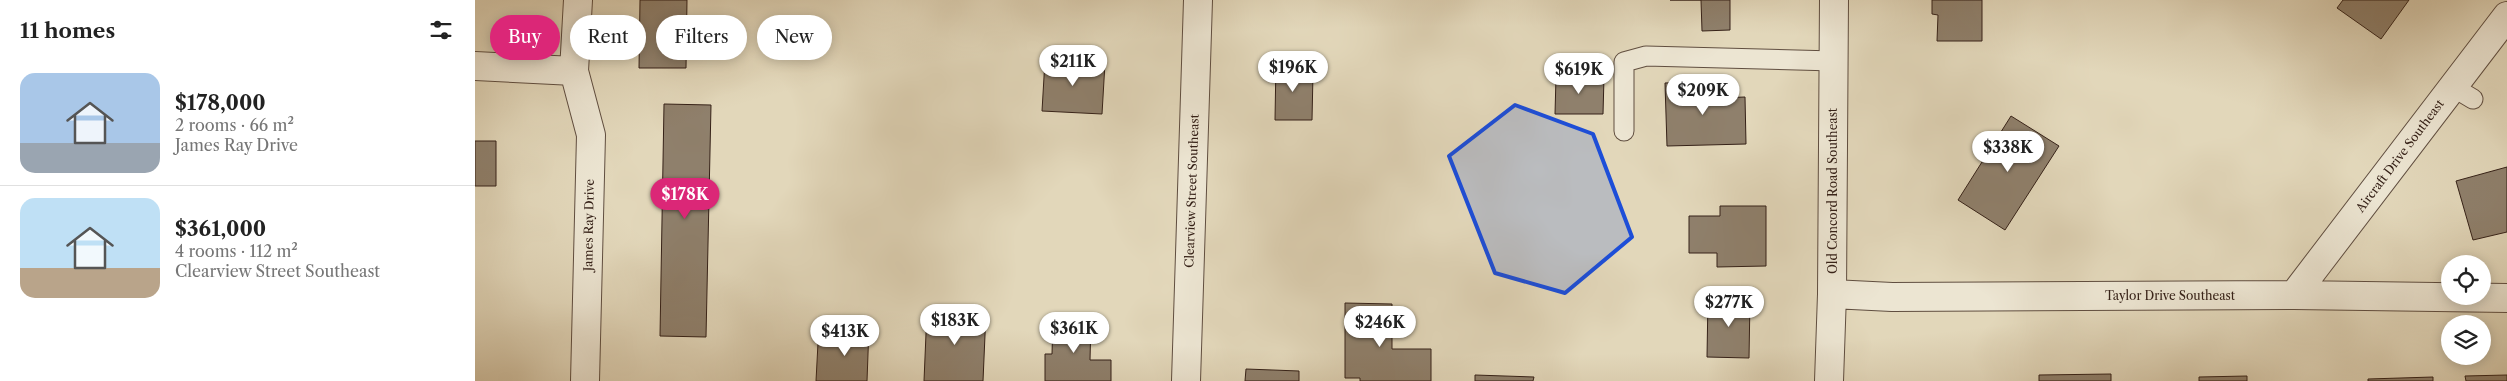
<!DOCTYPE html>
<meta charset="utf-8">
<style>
body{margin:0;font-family:"Libre Caslon Text",serif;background:#f2f2f2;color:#222;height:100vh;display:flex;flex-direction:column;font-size:19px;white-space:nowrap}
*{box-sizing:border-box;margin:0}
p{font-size:16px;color:#767676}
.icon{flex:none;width:28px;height:28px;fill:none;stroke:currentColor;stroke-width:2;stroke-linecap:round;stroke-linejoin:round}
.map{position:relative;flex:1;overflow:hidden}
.panel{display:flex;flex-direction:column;background:#fff;width:475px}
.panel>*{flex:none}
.banner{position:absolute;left:15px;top:15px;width:475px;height:45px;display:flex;gap:10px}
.tools{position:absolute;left:1966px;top:255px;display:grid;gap:10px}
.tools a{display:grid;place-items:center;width:50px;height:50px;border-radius:50%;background:#fff;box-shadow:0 2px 12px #0003;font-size:25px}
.price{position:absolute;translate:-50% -42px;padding:0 11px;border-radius:18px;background:#fff;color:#222;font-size:16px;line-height:32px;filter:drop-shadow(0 1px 2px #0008)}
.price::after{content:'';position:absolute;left:50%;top:30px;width:15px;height:11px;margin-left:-8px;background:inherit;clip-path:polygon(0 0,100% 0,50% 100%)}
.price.on{background:#db2777;color:#fff}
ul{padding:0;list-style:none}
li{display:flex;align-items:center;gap:15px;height:125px;padding:0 20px}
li+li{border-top:1px solid #e0e0e0}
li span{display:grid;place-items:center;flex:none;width:140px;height:100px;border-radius:15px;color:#555}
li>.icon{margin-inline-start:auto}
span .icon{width:60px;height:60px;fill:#fffc;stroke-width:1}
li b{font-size:21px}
h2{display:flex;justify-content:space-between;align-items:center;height:60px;padding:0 20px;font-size:21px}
.pill{padding:0 18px;border-radius:22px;background:#fff;box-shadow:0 2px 12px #0003;font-size:18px;line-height:45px}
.pill.on{background:#db2777;color:#fff}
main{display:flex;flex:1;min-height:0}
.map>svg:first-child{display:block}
.building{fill:#8f806c;stroke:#352118}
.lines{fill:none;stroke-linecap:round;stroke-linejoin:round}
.lane-casing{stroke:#604e40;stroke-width:21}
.street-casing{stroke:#604e40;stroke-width:30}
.lane{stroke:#ece5d2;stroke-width:19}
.street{stroke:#ece5d2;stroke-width:28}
.marked{fill:#1d4ed8;fill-opacity:0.2;stroke:#1d4ed8;stroke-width:4;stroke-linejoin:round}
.labels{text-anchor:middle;stroke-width:4.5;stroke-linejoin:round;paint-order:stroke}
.street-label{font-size:12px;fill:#352118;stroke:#ece5d2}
</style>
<main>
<section class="panel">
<h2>11 homes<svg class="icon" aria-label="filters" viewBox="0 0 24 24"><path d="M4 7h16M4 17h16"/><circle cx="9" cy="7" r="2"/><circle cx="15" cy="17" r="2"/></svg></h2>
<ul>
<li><span style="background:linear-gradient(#a9c7e8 70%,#9aa5b1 0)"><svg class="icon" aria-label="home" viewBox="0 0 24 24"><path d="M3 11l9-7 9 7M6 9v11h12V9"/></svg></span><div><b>$178,000</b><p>2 rooms · 66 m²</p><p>James Ray Drive</p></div></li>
<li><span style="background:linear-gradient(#bfe0f5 70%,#b9a48a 0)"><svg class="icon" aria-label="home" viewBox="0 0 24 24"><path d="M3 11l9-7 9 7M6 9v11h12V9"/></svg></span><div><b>$361,000</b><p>4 rooms · 112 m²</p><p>Clearview Street Southeast</p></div></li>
</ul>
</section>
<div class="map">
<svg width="2032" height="381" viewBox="0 0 2032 381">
<rect width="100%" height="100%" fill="#e2d7ba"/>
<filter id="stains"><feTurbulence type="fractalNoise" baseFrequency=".004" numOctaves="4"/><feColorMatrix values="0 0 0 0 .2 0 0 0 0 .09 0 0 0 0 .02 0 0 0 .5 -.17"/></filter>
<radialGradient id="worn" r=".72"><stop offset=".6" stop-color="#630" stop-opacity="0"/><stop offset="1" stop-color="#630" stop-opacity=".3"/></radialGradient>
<path class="building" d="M165,0H212L211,68H164Z
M1195,0H1255V30L1227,31L1226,0Z
M1457,0H1507V41H1462L1463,15L1457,14Z
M1868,0H1934L1906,39L1862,8Z
M570,60L630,63L627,114L567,111Z
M801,61L819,62V73H838L837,120H800Z
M1081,77H1129L1128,114H1080Z
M1244,81V98L1270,97L1271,144L1192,146L1190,83Z
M189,104L236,105L231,337L185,336Z
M1536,116L1584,146L1530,230L1483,200Z
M0,141H21V186H0Z
M2032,167V232L1998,240L1981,181Z
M1245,206H1291V266L1242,267V253H1214V216H1245Z
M1233,298L1275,299L1274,358L1232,357Z
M870,303L917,304V349H956V381H885V378H870Z
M452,310L511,312L508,381H449Z
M578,319L616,320L615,360H636V381H570V354H577Z
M368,326L394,327L392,381H341L343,343H367Z
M771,369L824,371V381H770Z
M1636,374V381H1564V375Z
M1000,375L1059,377L1058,381H1000Z
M2032,375V381H1991L1990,376Z
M1772,376V381H1724V377Z
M1958,377V381H1893V379Z"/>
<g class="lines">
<g class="lane-casing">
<path id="lane" d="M1978,87L1998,99
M1149,131V62L1171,56L1359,61"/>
</g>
<g class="street-casing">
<path id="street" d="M103,0L99,71L116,135L110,381
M0,66L99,71
M1357,294L1417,297L1819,295L2032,298
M1819,295L2032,16
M711,381L723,0
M1354,381L1357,294L1359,0"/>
</g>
<use href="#lane" class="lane"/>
<use href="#street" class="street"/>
</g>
<path class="marked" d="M1040,105L1118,134L1157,237L1090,293L1020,273L974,156Z"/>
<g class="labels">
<g class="street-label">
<text transform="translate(1925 156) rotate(-53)" y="4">Aircraft Drive Southeast</text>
<text transform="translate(717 191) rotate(-88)" y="4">Clearview Street Southeast</text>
<text transform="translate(1358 191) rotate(-90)" y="4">Old Concord Road Southeast</text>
<text transform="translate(114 225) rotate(-89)" y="4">James Ray Drive</text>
<text x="1695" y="300">Taylor Drive Southeast</text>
</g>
</g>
<rect width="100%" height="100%" filter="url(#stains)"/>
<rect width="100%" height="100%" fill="url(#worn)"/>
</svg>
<div class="tools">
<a><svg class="icon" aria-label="locate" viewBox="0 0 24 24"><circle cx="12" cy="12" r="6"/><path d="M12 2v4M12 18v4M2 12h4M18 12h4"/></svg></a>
<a><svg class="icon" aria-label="layers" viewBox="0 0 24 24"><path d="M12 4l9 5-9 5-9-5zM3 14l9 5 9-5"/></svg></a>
</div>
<b class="price" style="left:598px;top:87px">$211K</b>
<b class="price" style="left:818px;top:93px">$196K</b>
<b class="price" style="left:1104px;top:95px">$619K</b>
<b class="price" style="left:1228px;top:116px">$209K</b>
<b class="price" style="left:1533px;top:173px">$338K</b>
<b class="price on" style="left:210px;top:220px">$178K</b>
<b class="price" style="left:1254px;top:328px">$277K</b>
<b class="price" style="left:480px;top:346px">$183K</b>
<b class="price" style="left:905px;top:348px">$246K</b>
<b class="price" style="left:599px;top:354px">$361K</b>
<b class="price" style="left:370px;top:357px">$413K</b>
<div class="banner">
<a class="pill on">Buy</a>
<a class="pill">Rent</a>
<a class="pill">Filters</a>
<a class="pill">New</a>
</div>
</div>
</main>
